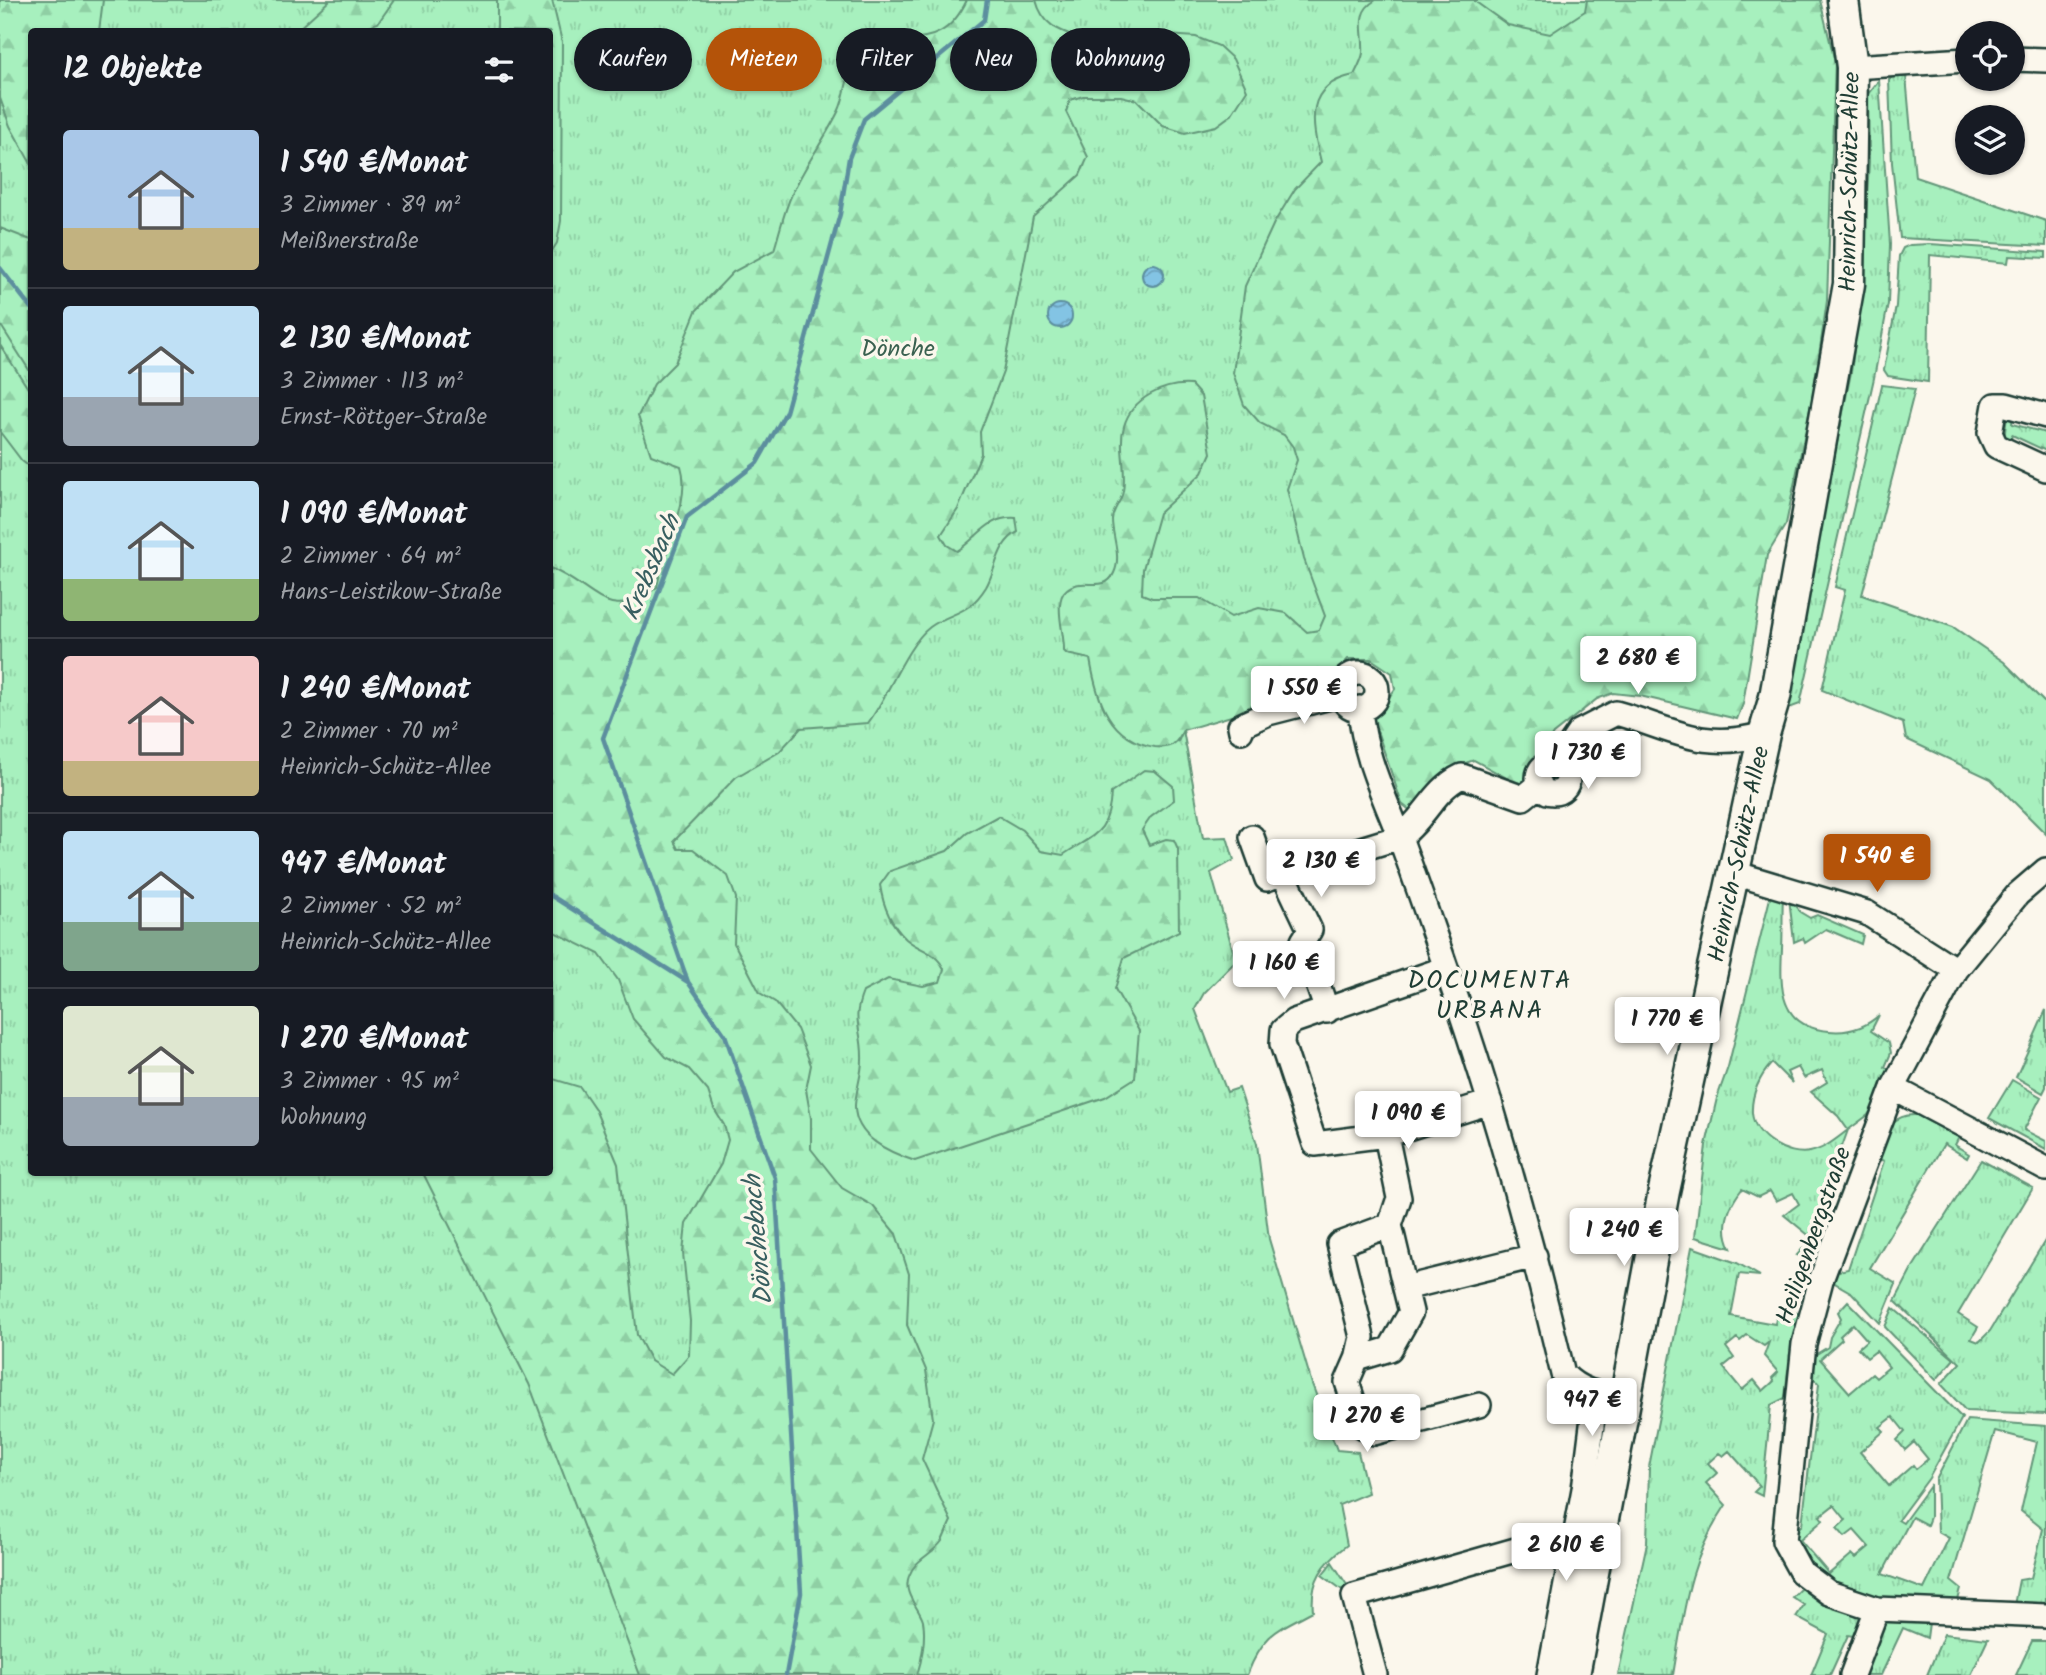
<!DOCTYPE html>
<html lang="de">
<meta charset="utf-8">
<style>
body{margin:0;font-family:Kalam,sans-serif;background:#20242c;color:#f1f3f6;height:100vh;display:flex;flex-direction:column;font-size:26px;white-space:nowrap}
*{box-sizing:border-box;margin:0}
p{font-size:23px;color:#9ea1a6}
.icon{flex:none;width:38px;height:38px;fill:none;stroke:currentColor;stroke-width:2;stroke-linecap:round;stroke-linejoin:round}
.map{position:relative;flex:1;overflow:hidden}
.details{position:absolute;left:28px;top:28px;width:525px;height:1148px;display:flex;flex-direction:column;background:#171b24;border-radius:7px;box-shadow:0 2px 5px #0004}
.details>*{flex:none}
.banner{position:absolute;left:574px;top:28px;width:665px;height:63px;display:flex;gap:14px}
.controls{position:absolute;left:1955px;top:21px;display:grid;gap:14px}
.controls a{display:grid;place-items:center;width:70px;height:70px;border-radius:50%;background:#171b24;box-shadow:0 2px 5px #0004;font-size:35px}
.price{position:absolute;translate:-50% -60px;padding:0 16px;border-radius:7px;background:#fff;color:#222;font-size:23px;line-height:46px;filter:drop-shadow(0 2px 4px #0008)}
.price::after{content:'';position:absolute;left:50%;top:42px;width:21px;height:16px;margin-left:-10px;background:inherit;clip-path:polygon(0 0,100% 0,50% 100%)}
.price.current{background:#b45309;color:#fff}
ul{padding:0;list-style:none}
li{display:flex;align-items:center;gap:21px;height:175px;padding:0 35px}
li+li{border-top:2px solid #363941}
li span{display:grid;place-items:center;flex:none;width:196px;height:140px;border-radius:7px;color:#555}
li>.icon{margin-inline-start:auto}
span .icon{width:84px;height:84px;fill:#fffc;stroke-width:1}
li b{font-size:30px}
h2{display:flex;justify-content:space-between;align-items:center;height:84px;padding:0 35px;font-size:30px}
.chip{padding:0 24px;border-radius:32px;background:#171b24;box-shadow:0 2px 5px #0004;font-size:24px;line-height:63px}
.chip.current{background:#b45309;color:#fff}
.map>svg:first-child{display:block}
.grass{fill:url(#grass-tufts);stroke:#639679;stroke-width:2;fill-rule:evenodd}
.forest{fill:url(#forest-firs);stroke:#639679;stroke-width:2}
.water{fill:url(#water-waves);stroke:#5b8e9e;stroke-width:2}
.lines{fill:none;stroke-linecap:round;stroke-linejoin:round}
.stream{stroke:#5b8e9e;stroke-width:4.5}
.minor-casing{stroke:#1f3d34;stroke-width:28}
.major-casing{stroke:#1f3d34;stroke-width:35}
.minor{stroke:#fbf7ec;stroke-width:23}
.major{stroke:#fbf7ec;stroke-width:30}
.labels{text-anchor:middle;stroke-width:7;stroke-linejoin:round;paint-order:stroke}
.street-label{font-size:24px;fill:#1f3d34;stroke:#fbf7ec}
.park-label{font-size:24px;fill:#3a6150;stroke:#fbf7ec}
.water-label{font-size:26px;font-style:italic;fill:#385f60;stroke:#fbf7ec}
.neighbourhood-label{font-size:26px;letter-spacing:2px;fill:#1f3d34;stroke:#fbf7ec}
</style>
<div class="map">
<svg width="2046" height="1675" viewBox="0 0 2046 1675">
<defs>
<pattern id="grass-tufts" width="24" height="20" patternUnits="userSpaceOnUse" patternTransform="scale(1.75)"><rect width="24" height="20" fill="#a7f0be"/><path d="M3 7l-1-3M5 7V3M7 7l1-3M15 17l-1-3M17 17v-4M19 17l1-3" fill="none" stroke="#8fcfa4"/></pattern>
<pattern id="forest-firs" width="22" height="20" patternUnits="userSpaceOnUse" patternTransform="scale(1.75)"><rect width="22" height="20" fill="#a7f0be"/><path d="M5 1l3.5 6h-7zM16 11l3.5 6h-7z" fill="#8fcfa4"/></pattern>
<pattern id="water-waves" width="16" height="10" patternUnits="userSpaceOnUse" patternTransform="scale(1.75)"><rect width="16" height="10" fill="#83c4e4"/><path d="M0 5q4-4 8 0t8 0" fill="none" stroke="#6ba0ba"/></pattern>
</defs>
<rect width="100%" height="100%" fill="#fbf7ec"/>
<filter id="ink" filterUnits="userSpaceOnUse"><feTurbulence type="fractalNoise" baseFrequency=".0143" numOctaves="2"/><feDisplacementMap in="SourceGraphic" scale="14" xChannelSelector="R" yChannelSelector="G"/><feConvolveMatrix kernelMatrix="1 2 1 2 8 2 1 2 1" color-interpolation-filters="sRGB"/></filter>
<g filter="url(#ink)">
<path class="grass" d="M0,0H1664L1412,601L1366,668L1319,661L1166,624L1178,742L1183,730L1203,838L1227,837L1234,860L1211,873L1236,961L1204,993L1195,1009L1227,1092L1239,1088L1257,1144L1269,1239L1312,1384L1337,1450L1358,1452L1368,1493L1339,1505L1347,1545C1323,1563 1310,1581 1313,1611C1275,1631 1264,1633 1247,1675H0ZM32,32H550V1172H32Z
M1895,76H1906L1915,177L2046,221V246L1900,238L1892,163L1889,80Z
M1879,80L1890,244L1888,304L1874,378L1800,704L1784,710L1851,372L1861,295L1869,162L1868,94Z
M1930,244L2046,252V258L2009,256L2008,263L1930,255L1928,382L1888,376L1884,370L1896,306L1899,256L1903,248L1910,245Z
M1882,385L1915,389L1862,595L1953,627L2004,662L2046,704V834L1991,779L1906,739L1903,723L1822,690L1845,590L1835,587Z
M2007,414H2013L2012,424L2046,433V451L2012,435L2009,446L2004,441Z
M1538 778a15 15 0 1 1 30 0a15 15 0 1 1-30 0Z
M1771,894L1783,895C1782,913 1783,931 1782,949C1780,988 1779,1027 1829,1031C1849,1033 1865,1028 1879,1015L1871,1031L1889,1043L1891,1053L1885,1067L1894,1072L1868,1115L1848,1130L1813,1227L1827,1235L1814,1273L1806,1272L1808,1259L1797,1255L1812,1238L1784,1215L1799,1204L1793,1193L1776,1201L1770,1191L1758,1197L1742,1189C1728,1207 1720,1227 1731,1248L1695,1237L1706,1145L1717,1098L1728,1067ZM1772,1063L1792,1083L1787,1072L1798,1067L1804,1078L1822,1070L1827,1082L1811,1092L1838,1116L1848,1130C1837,1138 1825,1149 1810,1152C1788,1157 1754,1137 1752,1113C1751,1094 1760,1076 1772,1063Z
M1789,898L1800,912L1810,918L1817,915L1863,935L1861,944L1826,929L1805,943L1803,938L1794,942Z
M2046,1010V1087L2043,1093L2016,1077Z
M2012,1080L2041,1097L2024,1130L2046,1141V1149L1989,1118Z
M1917,1115L1959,1137L1955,1145L1969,1154L1967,1158L1944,1144L1870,1268L1896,1284L1880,1323L1852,1293L1833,1282L1834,1272L1848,1269L1884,1161L1874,1157C1885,1135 1889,1113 1917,1115Z
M1981,1160L2033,1188L1958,1314L1978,1327L1971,1339L1979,1342L1990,1331L2046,1239V1414L1966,1411L1941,1384L1960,1363L1895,1301L1913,1267Z
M1692,1247L1737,1263L1760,1276L1739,1274L1731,1316L1775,1324L1778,1309L1802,1314L1795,1365L1788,1370L1785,1398L1771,1405L1762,1496L1754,1492L1760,1486L1729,1451L1723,1456L1719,1453L1708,1463L1717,1473L1706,1483L1726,1505C1688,1561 1684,1611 1673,1675H1618L1647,1543L1649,1467ZM1747,1335L1764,1346L1769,1342L1764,1356L1778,1372L1772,1378L1774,1381L1763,1391L1754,1380L1742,1390L1723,1367L1734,1358L1726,1347L1737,1338L1740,1341Z
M1848,1301L1962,1418L1929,1478L1898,1520L1903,1523L1930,1486V1517L1927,1525L1912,1517L1882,1574L1924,1589L1949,1538L1938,1532L1936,1480L1967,1420L2046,1426V1606L2014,1605L2019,1580L2031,1578L2043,1529L2021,1511L2037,1442L1995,1431L1951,1581L1961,1589L1957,1604C1930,1602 1896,1606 1870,1599C1835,1589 1799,1569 1794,1532L1802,1525L1819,1384L1810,1374L1815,1355L1828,1347L1830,1337L1841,1318L1838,1312ZM1853,1324L1867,1340L1858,1348L1867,1358L1876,1351L1889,1367L1876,1378L1872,1374L1850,1393L1820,1359L1842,1339L1840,1336ZM1893,1417L1905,1432L1897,1440L1905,1450L1914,1442L1928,1459L1916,1469L1913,1465L1889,1486L1860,1452L1884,1431L1880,1427ZM1834,1505L1846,1520L1837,1528L1845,1537L1854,1530L1869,1547L1856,1558L1852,1554L1829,1574L1800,1540L1823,1520L1820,1516Z
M1893,1308L1954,1359L1936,1380L1885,1327Z
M1332,1562L1349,1588L1345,1592L1322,1575Z
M1801,1588L1857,1616L1864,1617L1859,1637L1848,1635L1830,1675H1811L1828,1634L1796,1617L1804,1605L1792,1597Z
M1886,1621L1929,1623L1927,1638L1903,1628L1881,1675H1864Z
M1944,1634L1988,1639L1971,1675H1927Z
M2032,1641H2046V1675H2016Z"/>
<path class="forest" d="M0,0H103L99,31L32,32L31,164L10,126L0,98Z
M330,0H394L378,23L355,31H296Z
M497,0H552L562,42L561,221L557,243L550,254V32L497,31Z
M967,0H1036C1044,31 1066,32 1094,43L1125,32L1196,37L1219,46L1233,59L1247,90L1231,115L1216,126L1185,133L1163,126L1137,100L1121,96H1083L1070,100L1066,112L1088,157L1080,175L1033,217L1003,372L980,432L981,454L958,509L941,535L947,545L957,551C979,537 987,516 1016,518L1018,532C997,543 997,568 986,587C968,616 952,611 930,627C906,645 887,699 868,723L801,728L779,752L736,777L674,841L678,849H693L728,876L736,898L734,943L760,993L775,1002L797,1029L811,1065L806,1090L811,1118V1149L842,1188L873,1206L896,1234L909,1274L907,1325L926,1370L933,1419L922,1459L951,1521C948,1527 945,1535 942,1541C932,1555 915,1559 909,1576C902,1594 919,1607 923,1621C926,1637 922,1660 917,1675H640L529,1384L423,1173L550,1172V1078L580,1087L595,1109L618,1164L637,1335L651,1361L672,1374L689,1355L690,1321L683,1253L686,1224L721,1164L728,1140L724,1125L714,1109L708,1091L689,1069L666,1057L633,1019L618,980L599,954L550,930V568C596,587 607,626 657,587C663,552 692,500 681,466L651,455L638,416L654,384L675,363L696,311L733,272L774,250C780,231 784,211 792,194C805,165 825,139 839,110C847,93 845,69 861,57C902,23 938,60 967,0Z
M1376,0H1473L1508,25L1550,34L1585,11L1587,0H1820L1835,62L1827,301L1814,390L1786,524L1767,555L1743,704L1737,719L1640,696L1613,693L1597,699L1553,734L1521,786L1474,760L1448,769L1416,815L1402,804L1373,719L1395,689L1392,673L1371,659H1348L1321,690L1183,730C1177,744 1171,749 1155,747C1109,740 1097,700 1090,659L1067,654L1064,651C1065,634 1052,601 1067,589C1082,576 1105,594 1114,573C1122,556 1112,537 1112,520C1112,510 1122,501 1123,491C1127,470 1118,446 1124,426C1132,398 1164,383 1191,385L1201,396L1211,453L1202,473L1159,513L1143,569L1142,594L1152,598H1199L1231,617L1259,608L1286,613L1307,632L1319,630L1325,616L1304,559L1287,489L1297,460L1293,447L1284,435L1260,423L1244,405L1233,373L1245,286L1274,223L1295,189L1321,162C1311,122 1304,85 1354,75C1357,69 1362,60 1363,53C1365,32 1353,13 1376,0Z
M0,228L31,240V373L0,324Z
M0,345L31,393V468L22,461L0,432Z
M1144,770L1155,771L1173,786L1174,800L1151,817L1142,830L1149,845L1166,839L1174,840L1178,849L1179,931L1124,958L1115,989L1139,1031L1135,1078L1105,1097L915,1161C891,1153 854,1138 855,1105C856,1089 863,1072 862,1056C862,1028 851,1022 863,992L888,979L923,986L940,982L944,969C936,951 920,951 906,939C890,924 883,906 880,885L890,871L947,851L967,833L998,816L1022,830L1041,851L1063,855C1094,834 1109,834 1111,793Z"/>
<path class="water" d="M1142 275a11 11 0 1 1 22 0a11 11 0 1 1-22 0Z
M1048 316a12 12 0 1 1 24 0a12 12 0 1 1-24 0Z"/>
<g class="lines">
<path class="stream" d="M0,268L32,309
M550,895L688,982L725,1035L775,1178L801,1593L786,1675
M688,982L603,738L687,517L757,463L786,412L840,214L849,158L864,119L984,20L987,0"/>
<g class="minor-casing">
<path id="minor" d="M2012,59L2046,60
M1852,67L1967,60
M2046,416L2006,405H1995L1990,433L1996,446L2046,469
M1341 691a18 18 0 1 1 36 0a18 18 0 1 1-36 0Z
M1360,708C1363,752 1383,794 1399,835C1415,878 1430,922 1445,965C1492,1099 1530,1235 1563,1374C1582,1394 1600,1394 1626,1397
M1241,731L1240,726L1268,713L1342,694
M1558,763L1579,732L1616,713C1674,729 1702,752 1764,734
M1538 778a15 15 0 1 1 30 0a15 15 0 1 1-30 0Z
M1252,837L1267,879L1283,873
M1734,873L1867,913L1956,970
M1446,968L1294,1021L1283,1030L1282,1044L1315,1144L1386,1135L1490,1102
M1327,1011L1303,941L1310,930L1283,873L1400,837C1424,820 1434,789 1462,776L1523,798L1540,784
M1893,1088L2046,1169
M1386,1135L1399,1198L1390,1225L1405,1288
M1390,1225L1339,1244L1362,1337L1357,1359L1390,1349L1411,1312L1405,1288L1535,1256
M1357,1359L1347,1382L1361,1425L1374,1433L1479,1405
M1877,1609L2046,1616
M1375,1675L1354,1596L1526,1547L1595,1563
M1549,1675L1584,1489L1596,1394
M1852,1675L1877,1609L1829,1593L1801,1572L1784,1541L1804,1344L1821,1280L1893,1088L1956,970L2018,894L2046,870"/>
</g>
<g class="major-casing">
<path id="major" d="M1574,1675L1664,1191L1764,734L1775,697L1849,284L1852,67L1843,0"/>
</g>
<use href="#minor" class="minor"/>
<use href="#major" class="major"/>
</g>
</g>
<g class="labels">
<g class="street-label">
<text transform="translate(1849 182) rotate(-89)" y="8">Heinrich-Schütz-Allee</text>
<text transform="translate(1738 854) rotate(-78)" y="8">Heinrich-Schütz-Allee</text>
<text transform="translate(1813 1235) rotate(-71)" y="8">Heiligenbergstraße</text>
</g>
<g class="park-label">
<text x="898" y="356">Dönche</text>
</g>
<g class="water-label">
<text transform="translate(650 567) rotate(-67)" y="9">Krebsbach</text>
<text transform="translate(757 1240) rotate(-95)" y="9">Dönchebach</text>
</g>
<g class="neighbourhood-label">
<text x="1490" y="988">DOCUMENTA<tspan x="1490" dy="30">URBANA</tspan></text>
</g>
</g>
</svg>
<div class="controls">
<a><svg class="icon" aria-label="locate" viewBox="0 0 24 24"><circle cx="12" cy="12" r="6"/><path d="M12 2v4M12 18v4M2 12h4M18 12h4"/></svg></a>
<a><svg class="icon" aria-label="layers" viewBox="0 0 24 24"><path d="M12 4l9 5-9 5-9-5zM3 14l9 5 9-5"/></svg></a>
</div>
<b class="price" style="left:1638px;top:696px">2 680 €</b>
<b class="price" style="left:1304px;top:726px">1 550 €</b>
<b class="price" style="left:1588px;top:791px">1 730 €</b>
<b class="price current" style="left:1877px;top:894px">1 540 €</b>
<b class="price" style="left:1321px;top:899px">2 130 €</b>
<b class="price" style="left:1284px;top:1001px">1 160 €</b>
<b class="price" style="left:1667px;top:1057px">1 770 €</b>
<b class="price" style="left:1408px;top:1151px">1 090 €</b>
<b class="price" style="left:1624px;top:1268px">1 240 €</b>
<b class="price" style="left:1592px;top:1438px">947 €</b>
<b class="price" style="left:1367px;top:1454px">1 270 €</b>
<b class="price" style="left:1566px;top:1583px">2 610 €</b>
<div class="banner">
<a class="chip">Kaufen</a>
<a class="chip current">Mieten</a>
<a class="chip">Filter</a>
<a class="chip">Neu</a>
<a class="chip">Wohnung</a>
</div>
<section class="details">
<h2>12 Objekte<svg class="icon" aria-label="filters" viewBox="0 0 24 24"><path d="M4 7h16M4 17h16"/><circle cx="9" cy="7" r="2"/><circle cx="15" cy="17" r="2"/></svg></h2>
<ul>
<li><span style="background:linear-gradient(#a9c7e8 70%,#c2b280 0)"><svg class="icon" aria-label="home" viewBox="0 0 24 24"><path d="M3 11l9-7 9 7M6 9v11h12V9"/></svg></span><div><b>1 540 €/Monat</b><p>3 Zimmer · 89 m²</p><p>Meißnerstraße</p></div></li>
<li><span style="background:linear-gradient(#bfe0f5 65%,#9aa5b1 0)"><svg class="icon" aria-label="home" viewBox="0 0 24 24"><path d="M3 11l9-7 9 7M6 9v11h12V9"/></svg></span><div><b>2 130 €/Monat</b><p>3 Zimmer · 113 m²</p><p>Ernst-Röttger-Straße</p></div></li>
<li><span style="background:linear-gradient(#bfe0f5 70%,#8fb573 0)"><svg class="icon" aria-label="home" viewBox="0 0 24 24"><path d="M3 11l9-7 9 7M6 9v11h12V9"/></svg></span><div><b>1 090 €/Monat</b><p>2 Zimmer · 64 m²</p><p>Hans-Leistikow-Straße</p></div></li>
<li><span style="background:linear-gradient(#f6c9c9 75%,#c2b280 0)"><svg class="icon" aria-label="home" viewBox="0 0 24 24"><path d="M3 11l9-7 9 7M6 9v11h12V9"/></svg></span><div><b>1 240 €/Monat</b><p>2 Zimmer · 70 m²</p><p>Heinrich-Schütz-Allee</p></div></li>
<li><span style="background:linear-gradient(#bfe0f5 65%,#7fa58c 0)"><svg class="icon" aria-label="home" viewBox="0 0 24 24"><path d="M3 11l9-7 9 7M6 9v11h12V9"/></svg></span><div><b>947 €/Monat</b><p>2 Zimmer · 52 m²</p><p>Heinrich-Schütz-Allee</p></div></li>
<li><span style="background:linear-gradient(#dfe7d0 65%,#9aa5b1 0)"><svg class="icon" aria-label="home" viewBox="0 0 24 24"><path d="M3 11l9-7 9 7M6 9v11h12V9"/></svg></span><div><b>1 270 €/Monat</b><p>3 Zimmer · 95 m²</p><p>Wohnung</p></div></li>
</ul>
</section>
</div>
